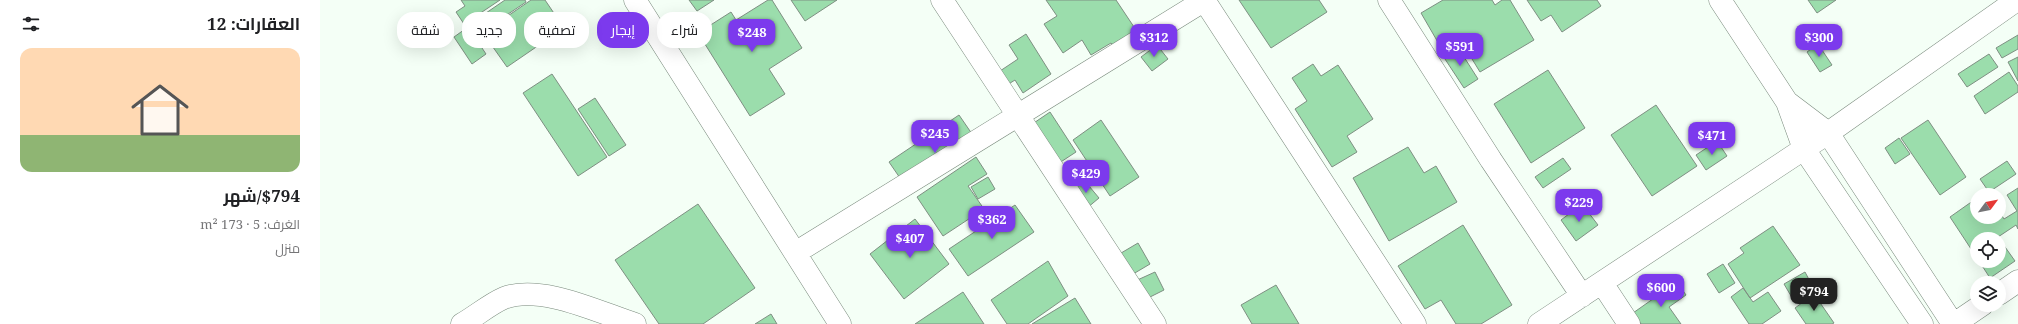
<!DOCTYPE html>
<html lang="ar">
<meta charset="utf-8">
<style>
body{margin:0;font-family:"Noto Serif",Cairo,serif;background:#f6f6f6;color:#202124;direction:rtl;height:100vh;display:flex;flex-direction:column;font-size:15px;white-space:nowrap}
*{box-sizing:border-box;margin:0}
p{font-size:13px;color:#757577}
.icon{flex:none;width:22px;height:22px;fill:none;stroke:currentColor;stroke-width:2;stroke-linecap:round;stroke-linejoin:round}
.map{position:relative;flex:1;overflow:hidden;direction:ltr}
.drawer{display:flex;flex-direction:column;background:#fff;width:320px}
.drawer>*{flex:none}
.top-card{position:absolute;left:12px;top:12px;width:380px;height:36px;direction:rtl;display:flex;gap:8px}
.needle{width:26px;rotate:58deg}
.buttons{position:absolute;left:1650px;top:188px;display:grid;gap:8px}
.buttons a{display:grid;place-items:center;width:36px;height:36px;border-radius:50%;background:#fff;box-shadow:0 4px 16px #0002;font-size:20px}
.price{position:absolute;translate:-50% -34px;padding:0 9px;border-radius:8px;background:#7c3aed;color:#fff;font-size:13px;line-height:26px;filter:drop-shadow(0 1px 2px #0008)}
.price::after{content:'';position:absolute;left:50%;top:24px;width:12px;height:9px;margin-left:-6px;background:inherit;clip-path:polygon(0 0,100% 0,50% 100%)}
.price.current{background:#222;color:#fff}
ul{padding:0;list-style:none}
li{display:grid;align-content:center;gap:8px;height:212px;padding:0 20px}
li+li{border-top:1px solid #e0e0e0}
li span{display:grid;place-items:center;height:124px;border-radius:12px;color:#555}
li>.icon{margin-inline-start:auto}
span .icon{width:72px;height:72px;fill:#fffc;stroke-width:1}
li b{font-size:17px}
h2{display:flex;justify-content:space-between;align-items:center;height:48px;padding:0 20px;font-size:17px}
.pill{padding:0 14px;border-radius:16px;background:#fff;box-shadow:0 4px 16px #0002;font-size:14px;line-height:36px}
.pill.current{background:#7c3aed;color:#fff}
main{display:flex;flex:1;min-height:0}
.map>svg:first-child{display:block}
.building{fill:#9bddac;stroke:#7e8f82}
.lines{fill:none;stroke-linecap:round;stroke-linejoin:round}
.minor-casing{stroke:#7a8a7d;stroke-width:23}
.minor{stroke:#fff;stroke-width:22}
</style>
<main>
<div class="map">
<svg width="1698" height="324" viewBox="0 0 1698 324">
<rect width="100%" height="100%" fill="#f4fff6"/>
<path class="building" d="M141,0H180L144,24L136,12L145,6Z
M185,0H205L206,2L154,37L147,26Z
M211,0H225L244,28L187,67L163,33Z
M369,0H394L377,11Z
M448,0H452L482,48L449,69L465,94L430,116L378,33L411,12L416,20Z
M471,0H517L485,21Z
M726,0H796L818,33L795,48L791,43L771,55L762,40L743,53L724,24L737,16Z
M919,0H999L1007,12L951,48Z
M1123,0H1172L1175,5L1182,0H1190L1214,40L1160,72L1141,41L1123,51L1101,13Z
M1207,0H1277L1281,6L1242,32L1231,15L1221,21Z
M1488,0H1516L1497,13Z
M148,27L166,54L152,64L134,37Z
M706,34L731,74L703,93L695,80L679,90L671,77L698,59L689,45Z
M1698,35V49L1682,58L1676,48Z
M1498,44L1512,65L1500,72L1487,52Z
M837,45L848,59L832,71L821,57Z
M1137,46L1158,79L1144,88L1123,56Z
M1669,54L1678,67L1647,87L1638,74Z
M1698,57V81L1688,62Z
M993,64L1001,76L1018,65L1053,119L1027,136L1037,152L1012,167L975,109L987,101L972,78Z
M1228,70L1265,128L1211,163L1174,104Z
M1689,72L1698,86V92L1665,114L1654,96Z
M232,74L287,157L258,176L203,93Z
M275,98L306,145L289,156L258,109Z
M1336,105L1377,166L1332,196L1291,135Z
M730,112L756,152L727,171L702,131Z
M639,115L661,147L591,194L569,162Z
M781,120L819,177L790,196L753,140Z
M1608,120L1646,177L1620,195L1581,138Z
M1579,138L1590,154L1575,164L1565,148Z
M1397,141L1407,156L1386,170L1376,155Z
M1088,147L1104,173L1116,166L1137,202L1069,241L1033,178Z
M656,157L667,174L648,186L664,209L623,236L597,197Z
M1243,158L1251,169L1223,188L1215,177Z
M1687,161L1696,174L1669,192L1660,179Z
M668,177L675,189L658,199L651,187Z
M764,180L779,198L767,208L752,190Z
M1698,188V229L1696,225L1678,237L1695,261L1670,278L1659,261H1679V239H1657V258L1630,217L1657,198V217H1679V211L1684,219L1697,211L1687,195Z
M378,204L435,288L383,324H339L295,260Z
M1262,204L1278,225L1256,241L1241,220Z
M695,205L714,232L648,276L629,249Z
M595,219L629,264L584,299L550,254Z
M1143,225L1192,305L1161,324H1136L1121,300L1105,309L1078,266Z
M1453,226L1480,265L1430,298L1408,264L1424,253L1420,248Z
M818,243L830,264L803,280L791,259Z
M728,261L748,296L708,324H687L671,300Z
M1403,264L1415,283L1399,293L1387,274Z
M835,272L844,290L822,301L813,282Z
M1485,272L1494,289L1474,301L1464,284Z
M1357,282L1366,295L1349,307L1361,324H1321L1313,313Z
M956,285L979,324H932L921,305Z
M1423,288L1433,302L1448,292L1461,311L1442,324H1429L1411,297Z
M643,292L664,324H595Z
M1494,294L1514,323L1512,324H1486L1475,308Z
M755,298L771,324H712Z
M451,314L457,324H435Z"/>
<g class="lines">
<g class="minor-casing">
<path id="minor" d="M315,0L520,324
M622,0L835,324
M884,0L1095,324
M1069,0L1171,160L1262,296
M1400,0L1467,102L1484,149L1602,324
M1467,102L1508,133L1633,324
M475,253L885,0
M1282,283L1309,324
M1679,294L1698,281
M142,324C156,316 170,304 184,298C221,284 278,312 315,324
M1219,324L1508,133L1697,0
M1634,324L1662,305"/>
</g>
<use href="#minor" class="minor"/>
</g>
</svg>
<div class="buttons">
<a><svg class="needle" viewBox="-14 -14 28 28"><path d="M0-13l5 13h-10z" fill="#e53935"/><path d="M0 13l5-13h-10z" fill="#757577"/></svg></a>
<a><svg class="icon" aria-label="locate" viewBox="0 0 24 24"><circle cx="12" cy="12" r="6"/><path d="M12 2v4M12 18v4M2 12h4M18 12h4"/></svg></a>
<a><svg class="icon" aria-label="layers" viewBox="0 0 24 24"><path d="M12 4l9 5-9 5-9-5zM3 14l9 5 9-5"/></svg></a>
</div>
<b class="price" style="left:432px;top:53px">$248</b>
<b class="price" style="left:834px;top:58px">$312</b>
<b class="price" style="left:1499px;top:58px">$300</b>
<b class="price" style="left:1140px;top:67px">$591</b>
<b class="price" style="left:615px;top:154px">$245</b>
<b class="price" style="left:1392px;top:156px">$471</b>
<b class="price" style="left:766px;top:194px">$429</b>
<b class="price" style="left:1259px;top:223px">$229</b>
<b class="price" style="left:672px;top:240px">$362</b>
<b class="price" style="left:590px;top:259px">$407</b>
<b class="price" style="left:1341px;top:308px">$600</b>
<b class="price current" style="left:1494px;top:312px">$794</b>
<div class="top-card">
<a class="pill">شراء</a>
<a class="pill current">إيجار</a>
<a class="pill">تصفية</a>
<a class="pill">جديد</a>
<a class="pill">شقة</a>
</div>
</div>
<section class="drawer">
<h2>العقارات: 12<svg class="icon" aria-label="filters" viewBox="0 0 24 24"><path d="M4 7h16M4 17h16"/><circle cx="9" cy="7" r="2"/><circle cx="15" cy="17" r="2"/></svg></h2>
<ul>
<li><span style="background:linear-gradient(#ffd9b3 70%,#8fb573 0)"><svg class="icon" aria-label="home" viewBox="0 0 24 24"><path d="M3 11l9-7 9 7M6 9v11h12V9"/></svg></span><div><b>$794/شهر</b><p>الغرف: 5 · 173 m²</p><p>منزل</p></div></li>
</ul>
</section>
</main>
